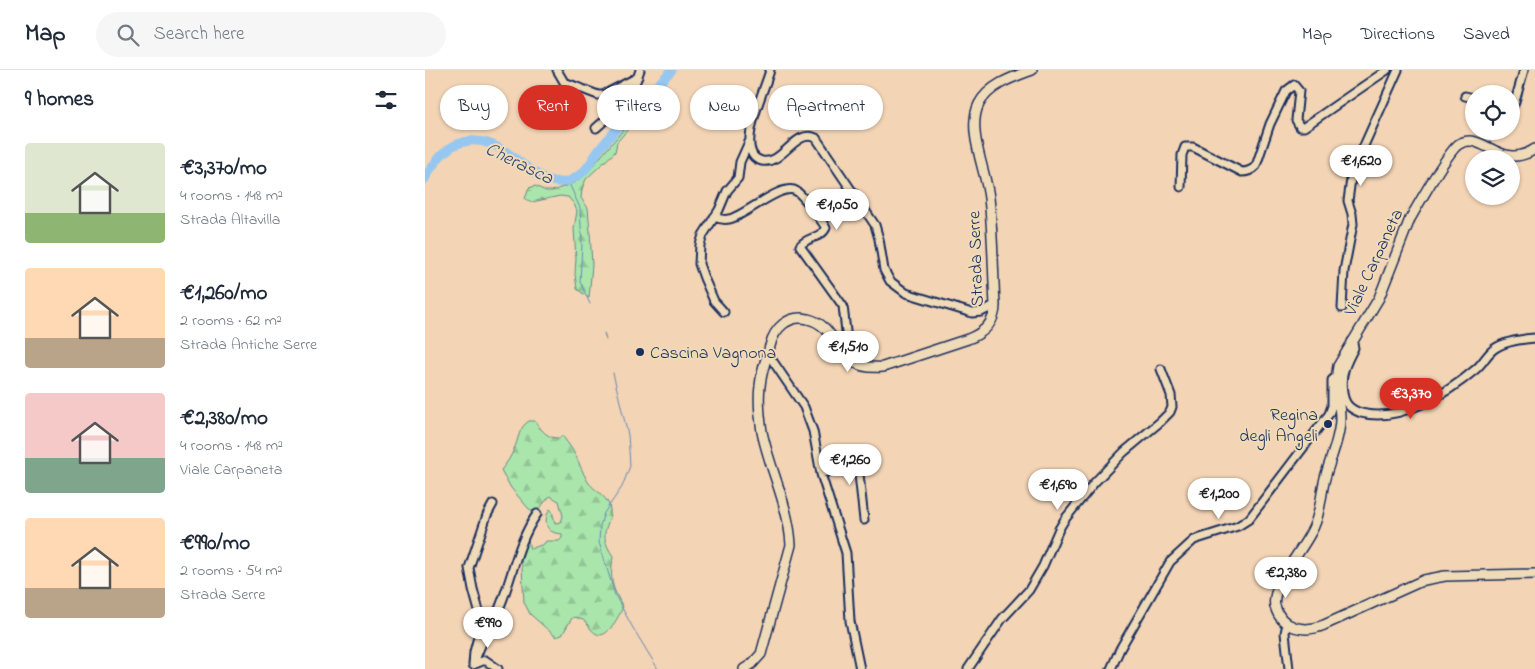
<!DOCTYPE html>
<meta charset="utf-8">
<style>
body{margin:0;font-family:"Indie Flower",sans-serif;background:#f6f6f7;color:#1f2937;height:100vh;display:flex;flex-direction:column;font-size:19px;white-space:nowrap}
*{box-sizing:border-box;margin:0}
p{font-size:16px;color:#747a83}
.icon{flex:none;width:28px;height:28px;fill:none;stroke:currentColor;stroke-width:2;stroke-linecap:round;stroke-linejoin:round}
.map{position:relative;flex:1;overflow:hidden}
.sheet{display:flex;flex-direction:column;background:#fff;width:425px}
.sheet>*{flex:none}
.guide{position:absolute;left:15px;top:15px;width:475px;height:45px;display:flex;gap:10px}
.fabs{position:absolute;left:1040px;top:15px;display:grid;gap:10px}
.fabs a{display:grid;place-items:center;width:55px;height:55px;border-radius:50%;background:#fff;box-shadow:0 1px 4px #0004;font-size:25px}
.price{position:absolute;translate:-50% -42px;padding:0 11px;border-radius:18px;background:#fff;color:#222;font-size:16px;line-height:32px;filter:drop-shadow(0 1px 2px #0008)}
.price::after{content:'';position:absolute;left:50%;top:30px;width:15px;height:11px;margin-left:-8px;background:inherit;clip-path:polygon(0 0,100% 0,50% 100%)}
.price.on{background:#d93025;color:#fff}
ul{padding:0;list-style:none}
li{display:flex;align-items:center;gap:15px;height:125px;padding:0 25px}
li span{display:grid;place-items:center;flex:none;width:140px;height:100px;border-radius:5px;color:#555}
li>.icon{margin-inline-start:auto}
span .icon{width:60px;height:60px;fill:#fffc;stroke-width:1}
li b{font-size:21px}
h2{display:flex;justify-content:space-between;align-items:center;height:60px;padding:0 25px;font-size:21px}
.pill{padding:0 18px;border-radius:22px;background:#fff;box-shadow:0 1px 4px #0004;font-size:18px;line-height:45px}
.pill.on{background:#d93025;color:#fff}
header{display:flex;align-items:center;gap:30px;box-sizing:border-box;height:70px;padding:0 25px;background:#fff;border-bottom:1px solid #e0e1e3}
header strong{font-size:24px}
nav{display:flex;gap:28px;margin-inline-start:auto;font-size:18px}
.search{width:350px;height:45px;background:#f6f6f7;display:flex;align-items:center;gap:12px;box-sizing:border-box;padding:0 18px;border-radius:28px;color:#747a83;font-size:19px}
main{display:flex;flex:1;min-height:0}
.map>svg:first-child{display:block}
.forest{fill:url(#forest-firs);stroke:#628a84}
.park{fill:url(#park-tufts);stroke:#628a84}
.lines{fill:none;stroke-linecap:round;stroke-linejoin:round}
.stream{stroke:#648ab6;stroke-width:1}
.river{stroke:#95c7f1;stroke-width:9}
.minor-casing{stroke:#1b2f5e;stroke-width:11}
.major-casing{stroke:#1b2f5e;stroke-width:12}
.minor{stroke:#f0dbb9;stroke-width:7}
.major{stroke:#f0dbb9;stroke-width:9}
.poi-dot{fill:#1b2f5e;stroke:#f0dbb9;stroke-width:2}
.labels{text-anchor:middle;stroke-width:4;stroke-linejoin:round;paint-order:stroke}
.street-label{font-size:18px;fill:#1b2f5e;stroke:#f0dbb9}
.poi-label{font-size:18px;fill:#1b2f5e;stroke:#f0dbb9;text-anchor:start}
.water-label{font-size:19px;font-style:italic;fill:#2d4674;stroke:#f0dbb9}
</style>
<header>
<strong>Map</strong>
<div class="search"><svg class="icon" aria-label="search" viewBox="0 0 24 24"><circle cx="10" cy="10" r="6"/><path d="M15 15l6 6"/></svg>Search here</div>
<nav><a>Map</a><a>Directions</a><a>Saved</a></nav>
</header>
<main>
<section class="sheet">
<h2>9 homes<svg class="icon" aria-label="filters" viewBox="0 0 24 24"><path d="M4 7h16M4 17h16"/><circle cx="9" cy="7" r="2"/><circle cx="15" cy="17" r="2"/></svg></h2>
<ul>
<li><span style="background:linear-gradient(#dfe7d0 70%,#8fb573 0)"><svg class="icon" aria-label="home" viewBox="0 0 24 24"><path d="M3 11l9-7 9 7M6 9v11h12V9"/></svg></span><div><b>€3,370/mo</b><p>4 rooms · 148 m²</p><p>Strada Altavilla</p></div></li>
<li><span style="background:linear-gradient(#ffd9b3 70%,#b9a48a 0)"><svg class="icon" aria-label="home" viewBox="0 0 24 24"><path d="M3 11l9-7 9 7M6 9v11h12V9"/></svg></span><div><b>€1,260/mo</b><p>2 rooms · 62 m²</p><p>Strada Antiche Serre</p></div></li>
<li><span style="background:linear-gradient(#f6c9c9 65%,#7fa58c 0)"><svg class="icon" aria-label="home" viewBox="0 0 24 24"><path d="M3 11l9-7 9 7M6 9v11h12V9"/></svg></span><div><b>€2,380/mo</b><p>4 rooms · 148 m²</p><p>Viale Carpaneta</p></div></li>
<li><span style="background:linear-gradient(#ffd9b3 70%,#b9a48a 0)"><svg class="icon" aria-label="home" viewBox="0 0 24 24"><path d="M3 11l9-7 9 7M6 9v11h12V9"/></svg></span><div><b>€990/mo</b><p>2 rooms · 54 m²</p><p>Strada Serre</p></div></li>
</ul>
</section>
<div class="map">
<svg width="1110" height="599" viewBox="0 0 1110 599">
<defs>
<pattern id="forest-firs" width="22" height="20" patternUnits="userSpaceOnUse" patternTransform="scale(1.25)"><rect width="22" height="20" fill="#aae5ab"/><path d="M5 1l3.5 6h-7zM16 11l3.5 6h-7z" fill="#92c596"/></pattern>
<pattern id="park-tufts" width="24" height="20" patternUnits="userSpaceOnUse" patternTransform="scale(1.25)"><rect width="24" height="20" fill="#aae5ab"/><path d="M3 7l-1-3M5 7V3M7 7l1-3M15 17l-1-3M17 17v-4M19 17l1-3" fill="none" stroke="#92c596"/></pattern>
</defs>
<rect width="100%" height="100%" fill="#f3d4b5"/>
<filter id="ink" filterUnits="userSpaceOnUse"><feTurbulence type="fractalNoise" baseFrequency=".02" numOctaves="2"/><feDisplacementMap in="SourceGraphic" scale="10" xChannelSelector="R" yChannelSelector="G"/><feConvolveMatrix kernelMatrix="1 2 1 2 8 2 1 2 1" color-interpolation-filters="sRGB"/></filter>
<g filter="url(#ink)">
<path class="forest" d="M229,27L233,30L218,42L192,72L190,82L161,109L157,119L156,128L163,138L165,162L167,195L164,228L152,219L150,204L151,188L149,159L152,141L149,134L143,127L135,126L107,132L100,129L104,118L110,116L121,121H127L149,113L160,105L216,39Z
M104,351H110C117,361 123,369 135,368L137,365C140,370 145,375 148,381C154,391 157,402 163,412C169,420 181,426 184,435C190,455 169,459 188,486C185,511 186,515 198,537C195,543 183,570 172,564C165,561 163,553 158,550C155,549 153,548 150,547L147,548L137,565L131,567L105,544L99,532L96,481L100,469L103,470L105,479L119,474L121,471H134L137,468V464C134,463 131,464 128,462C119,459 120,445 125,439L127,441L130,453L136,452L138,446L134,431L125,426L113,440L107,441L104,439L86,418L76,400C81,394 86,387 89,379C94,369 93,358 104,351Z"/>
<path class="park" d="M66,18L33,51L16,41Z"/>
<g class="lines">
<path class="stream" d="M143,111L155,138L157,174L155,212L165,234
M179,263L181,270
M188,303L203,365L205,396L197,417L179,443L175,456L174,472L190,525L208,558L233,599"/>
<path class="river" d="M0,109C18,74 44,59 80,81C97,92 121,118 144,111C147,109 154,106 157,103C165,96 170,84 177,76C200,49 223,24 247,0"/>
<g class="minor-casing">
<path id="minor" d="M132,0L139,12L173,25H178L213,7
M345,0C341,18 307,85 337,91C358,95 370,58 391,68L450,155L454,169L459,200L465,211L481,223L547,243L556,242L570,235
M1040,26L1049,28
M1086,36L1089,35L1099,0
M171,58C192,40 207,28 215,0
M756,117L757,85L760,77H768L817,102C823,102 827,100 831,96L845,54L861,21L869,15L874,21L871,50L875,57H879L962,0
M289,147C294,149 299,150 304,149C320,146 357,112 371,121C378,125 396,150 401,158C397,168 381,167 375,176L418,236L422,270L429,291
M917,238L919,201L928,154L927,144L923,131L926,109L933,89L973,0
M299,242L289,231L279,208L274,194L275,175L278,165L294,140L302,121L313,108L315,92L324,72
M927,271L929,278C921,293 915,305 918,322C919,334 925,339 936,343C975,353 1023,323 1051,299C1058,293 1062,284 1069,279C1080,271 1097,269 1110,268
M343,284L379,337L388,361L396,404L421,483L425,551L435,599
M396,404L427,393L433,395L439,450
M50,590C53,583 56,575 59,568C64,556 72,546 76,534C88,504 93,471 112,444
M48,595L49,582L57,552L48,519L44,498L62,445L68,434
M48,595L60,590L73,599
M543,599L577,549L604,520L618,496L634,459L640,449L669,413L699,382L735,352L745,342L747,337L746,325L736,299
M686,599L695,579L745,492L769,470L813,456L824,449L904,344L907,336V310L911,307
M864,599L860,563L861,558L864,555"/>
</g>
<g class="major-casing">
<path id="major" d="M1110,79C1075,102 1058,60 1034,74C1023,81 993,135 985,149L954,228L913,296C909,314 915,330 915,349C915,368 905,389 900,408C896,423 896,441 889,456C881,477 845,515 850,536C856,559 880,563 899,555L999,510L1020,506L1110,504
M319,599L327,594L336,584L366,475C364,436 345,400 337,362C335,348 333,330 335,316C336,303 341,289 345,276C349,258 364,244 383,249C417,257 408,302 458,297L543,269C559,263 570,252 570,235C568,199 568,163 564,128C561,100 541,60 554,34C564,15 588,7 607,0"/>
</g>
<use href="#minor" class="minor"/>
<use href="#major" class="major"/>
</g>
</g>
<g class="poi-dot">
<circle cx="215" cy="282" r="5"/>
<circle cx="903" cy="354" r="5"/>
</g>
<g class="labels">
<g class="street-label">
<text transform="translate(550 189) rotate(-92)" y="6">Strada Serre</text>
<text transform="translate(948 192) rotate(-65)" y="6">Viale Carpaneta</text>
</g>
<g class="poi-label">
<text x="225" y="288">Cascina Vagnona</text>
<text x="893" y="350" text-anchor="end">Regina<tspan x="893" dy="21">degli Angeli</tspan></text>
</g>
<g class="water-label">
<text transform="translate(95 92) rotate(26)" y="7">Cherasca</text>
</g>
</g>
</svg>
<div class="fabs">
<a><svg class="icon" aria-label="locate" viewBox="0 0 24 24"><circle cx="12" cy="12" r="6"/><path d="M12 2v4M12 18v4M2 12h4M18 12h4"/></svg></a>
<a><svg class="icon" aria-label="layers" viewBox="0 0 24 24"><path d="M12 4l9 5-9 5-9-5zM3 14l9 5 9-5"/></svg></a>
</div>
<b class="price" style="left:936px;top:117px">€1,620</b>
<b class="price" style="left:412px;top:161px">€1,050</b>
<b class="price" style="left:423px;top:303px">€1,510</b>
<b class="price on" style="left:986px;top:350px">€3,370</b>
<b class="price" style="left:425px;top:416px">€1,260</b>
<b class="price" style="left:633px;top:441px">€1,690</b>
<b class="price" style="left:794px;top:450px">€1,200</b>
<b class="price" style="left:861px;top:529px">€2,380</b>
<b class="price" style="left:63px;top:579px">€990</b>
<div class="guide">
<a class="pill">Buy</a>
<a class="pill on">Rent</a>
<a class="pill">Filters</a>
<a class="pill">New</a>
<a class="pill">Apartment</a>
</div>
</div>
</main>
